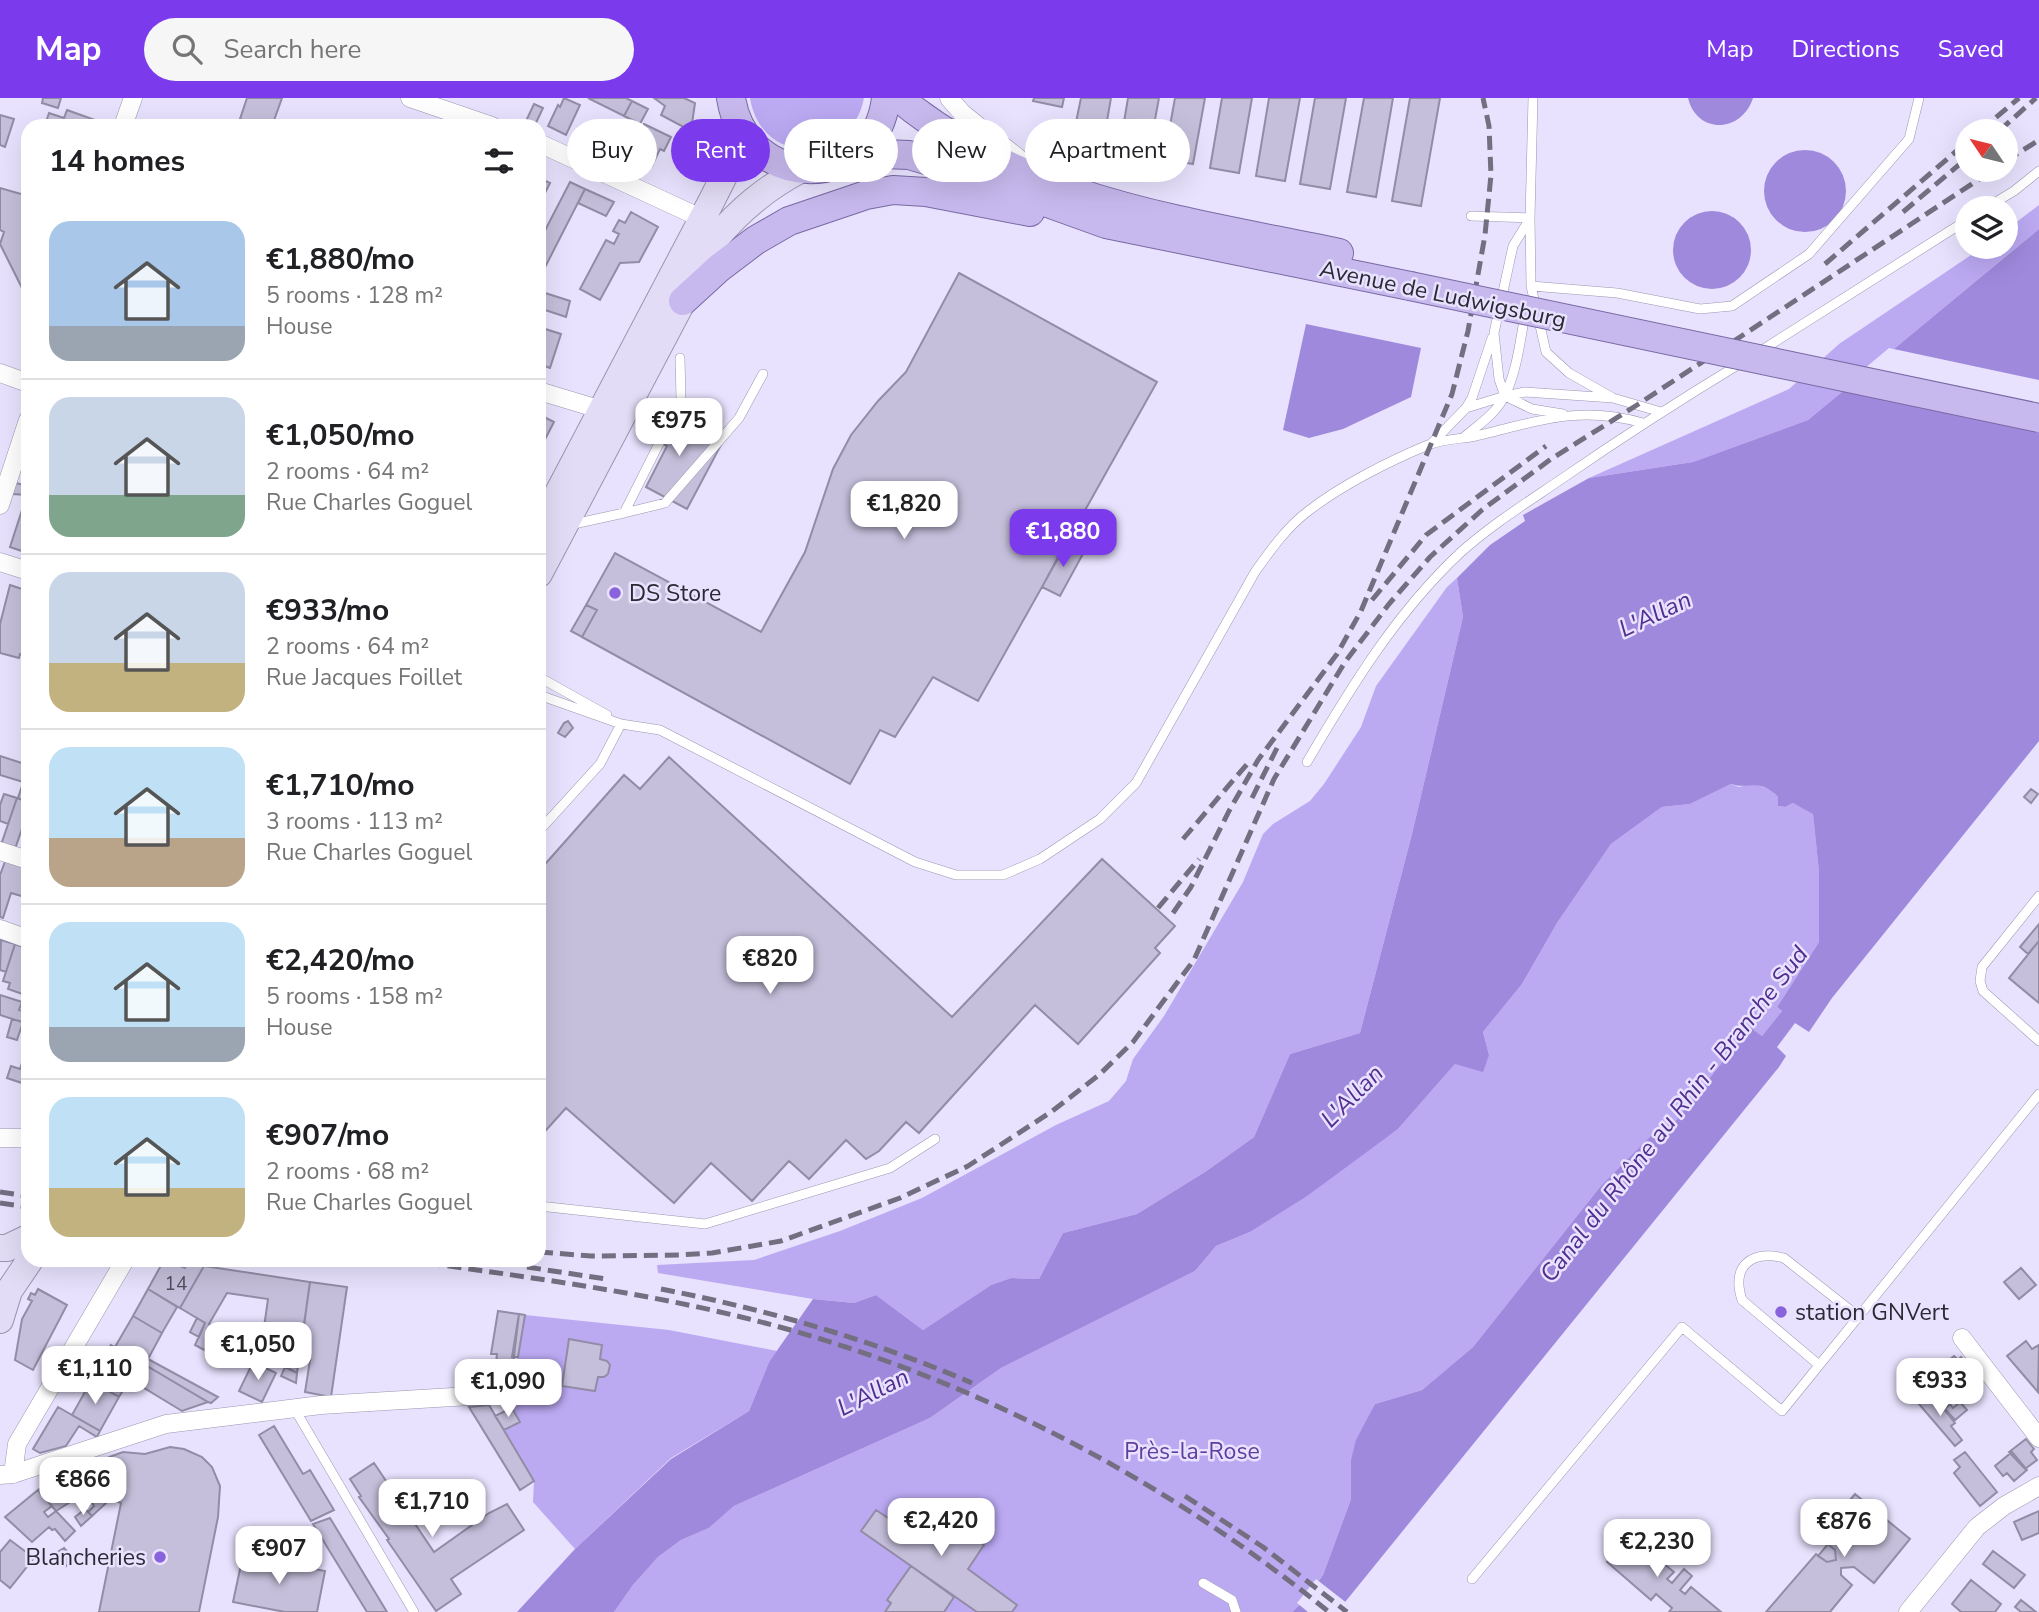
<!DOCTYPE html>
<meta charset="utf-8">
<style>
body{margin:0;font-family:"Nunito Sans",sans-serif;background:#f6f6f6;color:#202124;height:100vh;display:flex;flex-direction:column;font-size:26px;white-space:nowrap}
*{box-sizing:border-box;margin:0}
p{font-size:23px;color:#757577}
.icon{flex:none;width:38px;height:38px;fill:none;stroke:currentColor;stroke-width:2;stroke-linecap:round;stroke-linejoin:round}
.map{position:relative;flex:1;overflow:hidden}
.drawer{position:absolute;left:21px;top:21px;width:525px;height:1148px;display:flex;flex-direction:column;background:#fff;border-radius:21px;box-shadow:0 7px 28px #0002}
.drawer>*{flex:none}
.banner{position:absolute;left:567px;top:21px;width:665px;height:63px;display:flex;gap:14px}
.needle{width:46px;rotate:305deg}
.controls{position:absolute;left:1955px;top:21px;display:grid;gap:14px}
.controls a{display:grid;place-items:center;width:63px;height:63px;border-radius:50%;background:#fff;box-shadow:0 7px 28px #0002;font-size:35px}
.price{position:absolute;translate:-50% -60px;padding:0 16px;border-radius:14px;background:#fff;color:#222;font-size:23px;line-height:46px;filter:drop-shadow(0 2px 4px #0008)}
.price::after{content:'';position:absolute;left:50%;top:42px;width:21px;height:16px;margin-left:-10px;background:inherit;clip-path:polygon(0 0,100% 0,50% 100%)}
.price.selected{background:#7c3aed;color:#fff}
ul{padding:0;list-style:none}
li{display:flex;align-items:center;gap:21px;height:175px;padding:0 28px}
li+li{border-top:2px solid #e0e0e0}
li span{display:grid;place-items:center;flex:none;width:196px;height:140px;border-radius:21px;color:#555}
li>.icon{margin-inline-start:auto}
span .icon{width:84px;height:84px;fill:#fffc;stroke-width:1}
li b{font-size:30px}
h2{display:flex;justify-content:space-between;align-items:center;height:84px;padding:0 28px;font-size:30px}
.chip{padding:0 24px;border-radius:32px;background:#fff;box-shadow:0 7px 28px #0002;font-size:24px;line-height:63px}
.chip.selected{background:#7c3aed;color:#fff}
header{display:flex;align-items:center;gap:42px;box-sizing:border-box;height:98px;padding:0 35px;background:#7c3aed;color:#fff}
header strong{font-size:33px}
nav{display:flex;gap:38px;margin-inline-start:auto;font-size:24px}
.search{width:490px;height:63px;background:#f6f6f6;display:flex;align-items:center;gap:18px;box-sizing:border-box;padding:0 24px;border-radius:38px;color:#757577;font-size:26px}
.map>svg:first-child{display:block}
.green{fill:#bba9f2}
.water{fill:#9f89dc}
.pier{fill:#e8e2fe}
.building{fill:#c5bfdb;stroke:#928ca6;stroke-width:2}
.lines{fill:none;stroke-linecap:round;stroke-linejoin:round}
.service-casing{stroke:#9b95af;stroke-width:10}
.minor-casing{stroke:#9b95af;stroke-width:19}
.secondary-casing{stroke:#9b95af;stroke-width:28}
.primary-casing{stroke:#7869a4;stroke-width:30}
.service{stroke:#fff;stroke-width:9}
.minor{stroke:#fff;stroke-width:18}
.secondary{stroke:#e3dcf6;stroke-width:26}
.primary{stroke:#c7b9ed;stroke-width:28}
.rail{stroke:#736f81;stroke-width:5;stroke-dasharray:14 7;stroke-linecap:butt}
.primary-bridge-casing{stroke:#7869a4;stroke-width:30;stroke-linecap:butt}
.primary-bridge{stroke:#c7b9ed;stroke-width:28}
.poi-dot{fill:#8962dc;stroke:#e8e2fe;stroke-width:2.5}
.labels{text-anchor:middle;stroke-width:5;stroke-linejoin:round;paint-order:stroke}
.number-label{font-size:19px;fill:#524e5e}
.street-label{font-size:23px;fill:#2b2934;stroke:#e8e2fe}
.poi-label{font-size:23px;fill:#2b2934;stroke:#e8e2fe;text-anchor:start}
.park-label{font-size:23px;fill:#5f3ea0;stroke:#e8e2fe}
.water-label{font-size:24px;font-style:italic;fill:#512e8f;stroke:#e8e2fe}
</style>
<header>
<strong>Map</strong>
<div class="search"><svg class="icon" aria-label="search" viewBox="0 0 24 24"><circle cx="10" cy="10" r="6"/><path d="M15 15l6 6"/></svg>Search here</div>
<nav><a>Map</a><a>Directions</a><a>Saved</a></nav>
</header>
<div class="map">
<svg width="2039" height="1514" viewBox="0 0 2039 1514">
<rect width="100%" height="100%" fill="#e8e2fe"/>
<path class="green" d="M750,0H864C851,67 761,69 750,0Z
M2039,107V131L1808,322L1693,364L1589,380L1789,291L1839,246L1983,149H2006V132Z
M1457,480L1463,519L1412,736L1360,935L1290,956L1254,1039L1205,1074L1137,1116L1063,1135L1039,1181L1011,1180L991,1187L923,1232L876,1197L854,1205L813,1201L658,1175L657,1167L754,1162L840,1133L922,1100L1056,1027L1109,1003L1126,983L1133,961L1164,918L1243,784L1263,736L1273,726L1310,703L1324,686L1361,629L1376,588L1447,489Z
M1754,685L1771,692L1778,699V708L1785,709L1793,705L1813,715L1819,774V844L1777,909L1782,913L1762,938L1750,929L1674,1025L1600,1089L1473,1249L1422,1292L1375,1306L1351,1362V1401L1323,1477L1306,1501L1292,1514H614L633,1487L658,1459L681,1442L709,1430L734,1408L930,1320L1001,1270L1195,1173L1216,1148L1250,1134L1398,1031L1455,966L1489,957L1483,934L1522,886L1557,825L1611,746L1662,709L1690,706L1731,686L1739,689Z
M525,1217L669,1232L777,1253L769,1264L749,1313L671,1360L575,1451L533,1404L534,1383L504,1332L520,1324L510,1303Z"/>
<path class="water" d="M1688,0H1753C1742,35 1697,37 1688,0Z
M1764 93a41 41 0 1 1 82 0a41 41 0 1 1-82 0Z
M1673 152a39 39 0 1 1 78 0a39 39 0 1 1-78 0Z
M2039,131V643L1832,900L1809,934L1795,925L1777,949L1786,958L1779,969L1337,1514H1292L1306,1501L1323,1477L1351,1401V1362L1356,1342L1375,1306L1422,1292L1473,1249L1600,1089L1660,1029L1674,1025L1750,929L1762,938L1782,913L1777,909L1819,844V774L1813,716L1793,705L1785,709L1778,708V699C1759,679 1750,692 1731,686L1690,706L1662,709L1611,746L1557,825L1522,886L1483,934L1489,957L1483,974L1455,966L1398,1031L1307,1098L1250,1134L1216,1148L1195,1173L1001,1270L930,1320L734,1408L709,1430L681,1442L658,1459L633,1487L614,1514H517L575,1451L671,1361L749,1313L769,1264L813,1201L854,1205L876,1197L923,1232L991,1187L1011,1180L1039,1181L1063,1135L1137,1116L1205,1074L1254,1039L1290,956L1360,935L1412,736L1463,519L1457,480L1490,447L1525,423L1523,417L1589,380L1693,364L1808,322Z
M1306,226L1421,250L1411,299L1343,331L1309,340L1283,332Z"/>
<path class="pier" d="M1889,250L2039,282V333L1840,291Z
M1316,1481L1348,1506L1342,1514H1308L1297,1505Z"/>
<path class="building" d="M43,0H61L58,10L42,5Z
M247,0H282L272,28H258L240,21Z
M564,0L580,7L566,37L548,28L558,7L560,9Z
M588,0H626L632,3L624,18Z
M654,0H684L695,5L691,33L661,17L665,8Z
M1034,0H1064L1062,9L1033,3Z
M1081,0H1111L1105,34L1075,29Z
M1128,0H1159L1148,59L1119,54Z
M1175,0H1205L1193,66L1164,61Z
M1222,0H1252L1239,75L1210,70Z
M1269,0H1300L1285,83L1256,78Z
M1315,0H1346L1330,91L1300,86Z
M1364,0H1393L1376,99L1347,94Z
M1410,0H1440L1421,108L1392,103Z
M632,3L648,11L640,26L624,18Z
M534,6L543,10L535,27L526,23Z
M67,12L98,23L96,28L45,27L49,15L64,20Z
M0,17L14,21L5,49L0,47Z
M644,26L671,39L664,53L660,51L652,68L630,57Z
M539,80L550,85L539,107Z
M570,84L585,91L539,181V144Z
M0,90L28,98V178L23,192L0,146L4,134L0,132Z
M585,91L614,104L606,118L578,105Z
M631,114L658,129L639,164L620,165L600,202L580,191L606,142L614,146L619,136L613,133L619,122L625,125Z
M959,175L1157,284L978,603L933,579L895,639L880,632L850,686L582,539L597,512L586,507L615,455L761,534L805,454L833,371L851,337L878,303L906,274Z
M539,193L570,203L566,219L539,210Z
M539,229L561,236L550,270L539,266Z
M651,310L721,347L687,411L646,389L667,348L639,333Z
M540,317L554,324L539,353V318Z
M16,385L28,388V397L12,396Z
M22,412L28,414V455L10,449Z
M1066,444L1084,454L1060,498L1042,489Z
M10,487L28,493L26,541L28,542L23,557L20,556L19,560L0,555V526Z
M586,507L597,512L582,539L571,533Z
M568,623L573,630L565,639L558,635L564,625Z
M0,658L28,667L23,684L0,677Z
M669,659L952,919L1102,761L1175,828L1155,850L1160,855L1078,946L1035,907L919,1035L906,1024L879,1053L866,1061L846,1042L809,1081L789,1063L752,1103L711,1065L674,1105L566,1010L539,1040V773L624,677L640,691Z
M28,670V704L18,700Z
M2031,691L2038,696L2031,705L2024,699Z
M4,696L17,700L8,726L0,723V707Z
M17,700L28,704V713L15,751L1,747Z
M6,761L28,768V800L11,795L3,820L0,819V777Z
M2039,826V843L2028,856L2020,849Z
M1,842L15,846L6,874L0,872Z
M2039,843V905L2009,880Z
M15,846L28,851V898L8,891L10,885L3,883Z
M0,897L22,904L19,912L28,915V926L0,917Z
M12,921L23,924L17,942L7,939Z
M23,962L28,964V987L7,980L11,968L20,971Z
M164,1162L185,1170L186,1167L204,1168L180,1210L148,1191Z
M204,1168L310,1184L297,1275L257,1254L262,1244L268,1201L227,1195L209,1226L243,1245L232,1267L195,1247L205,1225L180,1210Z
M2021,1170L2036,1187L2019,1201L2004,1184Z
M310,1184L347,1189L331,1299L305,1294L311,1256L304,1255L303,1258L300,1257Z
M38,1191L67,1207L33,1272L15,1262L22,1221L32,1203L28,1201L31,1195L35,1197Z
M148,1191L177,1209L162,1235L133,1218Z
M498,1213L519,1216L510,1292L493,1291L497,1256H491Z
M519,1216L525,1217L518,1259H512Z
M133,1218L162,1235L148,1261L218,1299L211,1305L208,1304L115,1249Z
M197,1220L205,1225L199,1239L190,1234Z
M569,1241L602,1247L600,1261L607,1263L610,1267L608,1276L604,1279H598L595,1293L562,1288Z
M2026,1243L2032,1251L2039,1247L2038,1294L2007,1258Z
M111,1247L140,1264L119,1299L91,1283Z
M1954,1258L1958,1262L1961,1259L1979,1284L1975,1288L1978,1292L1968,1300L1964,1296L1960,1300L1941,1275L1947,1270L1944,1266Z
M140,1264L208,1304L182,1313L136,1285L141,1275L135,1272Z
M253,1264L276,1275L262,1304L239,1293Z
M285,1269L297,1275L296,1285L281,1278Z
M91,1283L119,1299L100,1333L72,1317Z
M1931,1295L1955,1325L1951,1328L1962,1342L1955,1348L1919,1306Z
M1960,1304L1967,1312L1955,1322L1945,1311L1950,1306L1953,1310Z
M489,1307L534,1383L520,1392L469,1309Z
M58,1309L100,1333L97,1339L79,1328L66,1348L40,1355L33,1351Z
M512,1310L520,1324L504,1332L495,1318Z
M274,1328L303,1376L310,1372L334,1412L311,1423L259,1337Z
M2026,1341L2034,1351L2031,1354L2037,1362L2025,1371L2009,1354Z
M170,1349L184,1351L202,1359L212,1369L220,1388L218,1419L199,1514H99L121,1405L109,1400L101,1388L99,1378L102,1367L109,1359L123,1354L145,1356Z
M1965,1354L1997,1394L1980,1408L1954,1375L1960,1369L1954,1362Z
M2012,1354L2027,1372L2014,1383L2007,1375L2003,1378L1995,1368Z
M82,1365L106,1405L92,1418L88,1414L94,1408L86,1394L56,1413L38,1392L72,1372L75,1367Z
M374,1365L434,1454L489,1415L507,1406L524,1432L451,1481L461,1496L436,1513L387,1442L389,1441L359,1399L361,1398L350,1381Z
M38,1392L52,1408L44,1414L48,1419L56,1413L75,1433L65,1443L55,1431L52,1432L49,1429L32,1444L5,1419Z
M1855,1396L1910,1441L1874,1485L1854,1469L1841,1470V1477L1852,1487L1830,1514H1766L1816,1456L1827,1464L1836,1462L1835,1452L1819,1439Z
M85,1411L92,1418L81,1428L75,1419Z
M876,1412L915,1438L933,1412L984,1447L968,1471L1017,1507L1012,1514H977L861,1433Z
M2039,1413V1435L2022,1442L2014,1424Z
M330,1420L387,1514H367L313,1426Z
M1630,1438L1674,1474L1667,1481L1672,1485L1684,1471L1692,1478L1680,1492L1685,1496L1691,1489L1721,1514H1669L1672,1510L1656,1496L1651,1502L1607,1464Z
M10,1442L34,1460L10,1490L0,1482V1454Z
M1828,1446L1835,1452L1836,1462L1827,1464L1818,1458Z
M64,1450L74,1461L66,1468L56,1455Z
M1993,1453L2025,1477L2014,1490L1983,1466Z
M243,1457L325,1473L317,1514H285L233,1504Z
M911,1468L954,1499L944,1514H885L891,1505L887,1502Z
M1971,1482L2001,1506L1995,1514H1961L1952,1506Z
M2021,1502L2036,1514H2021L2015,1509Z"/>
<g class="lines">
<g class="service-casing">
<path id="service" d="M1533,0L1530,120L1531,188L1546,254L1569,275L1613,300
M1986,110L2014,93L2039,73
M1471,118L1530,120
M1529,122L1513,148L1494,235L1499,281L1505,298L1532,311L1563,316
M1531,188L1617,195L1700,211L1732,208L1809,156L1909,41L1919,0
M1759,254L1967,122
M1466,310L1472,300L1492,240
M1463,340C1478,327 1497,315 1505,297C1517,273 1520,243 1525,217
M1431,346L1466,310L1505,298L1525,294L1613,300L1661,314
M624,415L665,405L739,320L763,276
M569,427L624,415L681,302L680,260
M539,579L607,617
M539,597L621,626L660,632L915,764L956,777H1003L1040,761L1100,721L1136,685L1255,474C1270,453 1286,430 1307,414C1340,388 1389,363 1428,347C1443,341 1461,341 1476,338C1538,323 1579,307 1643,325
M1307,664C1351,589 1396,515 1460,455C1491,427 1528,404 1563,380C1621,340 1680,302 1741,265
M539,733L600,666L621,626
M2039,798L1982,869L1980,883L1983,893L2039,943
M539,1108L705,1126L890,1070L935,1041
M1819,1267L1742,1202C1731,1168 1751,1152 1784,1160L1859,1219
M294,1310L414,1514
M1472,1481L1682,1229L1782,1313L2039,996
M1203,1485L1232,1502L1236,1514"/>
</g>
<g class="minor-casing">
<path id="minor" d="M410,0L492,28
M949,0L962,15L1023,64
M123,28L133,0
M539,45L703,121
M0,275L28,285
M539,293L602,312
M0,407L28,322
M0,464L28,473
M0,753L28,762
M0,831L28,841
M0,1040H28
M1962,1240L2039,1340
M13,1376L17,1346L125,1162
M0,1377L13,1376L166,1326L321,1307L486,1297
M1908,1514L1977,1429L2004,1408L2039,1388"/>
</g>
<g class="secondary-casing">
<path id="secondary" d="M539,431L712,102L726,74L739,30
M539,476L716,140C741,111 766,90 800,72
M0,1150H7L28,1140
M0,1222L9,1193L30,1162"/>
</g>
<g class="primary-casing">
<path id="primary" d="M731,0C746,94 875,96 886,0
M899,0C1023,103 1187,123 1339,155
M853,59L883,56L909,57L939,66L1106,126L1410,188
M683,203L719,170L756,142L789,123L866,97L893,92L926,94L1030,114"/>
</g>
<use href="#service" class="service"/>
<use href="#minor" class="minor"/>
<use href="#secondary" class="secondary"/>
<use href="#primary" class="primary"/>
<path class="rail" d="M1980,33L2019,0
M1999,33L2036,0
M2006,63L2039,42
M1903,114L1967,60
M1825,166L1967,44
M1372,502L1426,437L1546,348
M1252,700L1277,650
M1183,741L1248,665
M1158,810L1199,761
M1173,815L1191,789L1229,713L1258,662L1337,556L1361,513L1452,296L1468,233L1485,137L1491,77L1489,28L1483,0
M0,1094L28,1098
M0,1105L28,1109
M539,1154L591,1158L679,1157L712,1155L781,1143L900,1100L968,1068L1051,1014L1099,977L1133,944L1194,862L1274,681L1345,564L1389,506L1430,459L1482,412L1551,361L1637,307L1993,72
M406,1162C526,1179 647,1194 765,1225C972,1280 1163,1380 1329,1514
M527,1169L606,1181
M661,1191C769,1212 872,1242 972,1285
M1185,1398L1263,1449L1347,1514"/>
<g class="primary-bridge-casing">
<path id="primary-bridge" d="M1410,188L2039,320"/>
</g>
<use href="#primary-bridge" class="primary-bridge"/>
</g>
<g class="poi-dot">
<circle cx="615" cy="495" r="7"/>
<circle cx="1781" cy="1214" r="7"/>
<circle cx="160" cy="1459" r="7"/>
</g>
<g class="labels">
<g class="number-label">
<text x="176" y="1192">14</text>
</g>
<g class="street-label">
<text transform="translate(1443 196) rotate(12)" y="8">Avenue de Ludwigsburg</text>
</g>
<g class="poi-label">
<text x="629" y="503">DS Store</text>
<text x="1795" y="1222">station GNVert</text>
<text x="146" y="1467" text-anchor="end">Blancheries</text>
</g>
<g class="park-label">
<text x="1192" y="1361">Près-la-Rose</text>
</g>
<g class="water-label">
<text transform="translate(1655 516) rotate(-25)" y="8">L'Allan</text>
<text transform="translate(1352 998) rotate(-45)" y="8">L'Allan</text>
<text transform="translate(1674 1016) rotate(-52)" y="8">Canal du Rhône au Rhin - Branche Sud</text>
<text transform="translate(873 1294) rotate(-27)" y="8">L'Allan</text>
</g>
</g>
</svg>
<div class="controls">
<a><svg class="needle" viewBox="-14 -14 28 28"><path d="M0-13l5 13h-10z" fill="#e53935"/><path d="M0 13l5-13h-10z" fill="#757577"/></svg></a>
<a><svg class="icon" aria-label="layers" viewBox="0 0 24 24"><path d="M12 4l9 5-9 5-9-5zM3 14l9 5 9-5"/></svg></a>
</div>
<b class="price" style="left:679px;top:360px">€975</b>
<b class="price" style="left:904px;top:443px">€1,820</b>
<b class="price selected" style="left:1063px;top:471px">€1,880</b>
<b class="price" style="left:770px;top:898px">€820</b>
<b class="price" style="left:258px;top:1284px">€1,050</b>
<b class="price" style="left:95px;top:1308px">€1,110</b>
<b class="price" style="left:1940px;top:1320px">€933</b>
<b class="price" style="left:508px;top:1321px">€1,090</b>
<b class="price" style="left:83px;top:1419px">€866</b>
<b class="price" style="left:432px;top:1441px">€1,710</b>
<b class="price" style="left:941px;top:1460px">€2,420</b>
<b class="price" style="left:1844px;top:1461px">€876</b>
<b class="price" style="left:1657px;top:1481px">€2,230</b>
<b class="price" style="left:279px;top:1488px">€907</b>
<div class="banner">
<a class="chip">Buy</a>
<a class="chip selected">Rent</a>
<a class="chip">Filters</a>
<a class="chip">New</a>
<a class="chip">Apartment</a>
</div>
<section class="drawer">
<h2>14 homes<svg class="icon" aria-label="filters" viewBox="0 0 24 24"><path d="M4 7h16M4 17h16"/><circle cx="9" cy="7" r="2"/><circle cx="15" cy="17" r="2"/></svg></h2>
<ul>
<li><span style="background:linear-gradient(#a9c7e8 75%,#9aa5b1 0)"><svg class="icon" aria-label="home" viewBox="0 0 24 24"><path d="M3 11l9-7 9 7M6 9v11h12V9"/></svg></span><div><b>€1,880/mo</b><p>5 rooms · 128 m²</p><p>House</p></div></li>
<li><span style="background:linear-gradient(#c9d6e8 70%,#7fa58c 0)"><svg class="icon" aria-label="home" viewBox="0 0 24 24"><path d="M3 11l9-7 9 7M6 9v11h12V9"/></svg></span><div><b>€1,050/mo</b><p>2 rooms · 64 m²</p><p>Rue Charles Goguel</p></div></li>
<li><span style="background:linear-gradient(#c9d6e8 65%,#c2b280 0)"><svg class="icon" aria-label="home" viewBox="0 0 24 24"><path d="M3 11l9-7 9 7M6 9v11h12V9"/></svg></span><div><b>€933/mo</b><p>2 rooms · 64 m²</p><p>Rue Jacques Foillet</p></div></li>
<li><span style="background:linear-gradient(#bfe0f5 65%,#b9a48a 0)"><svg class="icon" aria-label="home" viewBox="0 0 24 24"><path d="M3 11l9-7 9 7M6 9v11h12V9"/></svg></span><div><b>€1,710/mo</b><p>3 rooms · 113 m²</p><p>Rue Charles Goguel</p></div></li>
<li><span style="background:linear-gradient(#bfe0f5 75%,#9aa5b1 0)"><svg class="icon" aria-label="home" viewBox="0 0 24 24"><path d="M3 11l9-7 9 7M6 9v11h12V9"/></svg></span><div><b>€2,420/mo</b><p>5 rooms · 158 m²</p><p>House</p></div></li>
<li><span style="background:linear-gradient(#bfe0f5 65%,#c2b280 0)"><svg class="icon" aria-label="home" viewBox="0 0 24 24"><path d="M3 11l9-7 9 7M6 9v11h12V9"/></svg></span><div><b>€907/mo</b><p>2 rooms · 68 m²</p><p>Rue Charles Goguel</p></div></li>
</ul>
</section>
</div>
